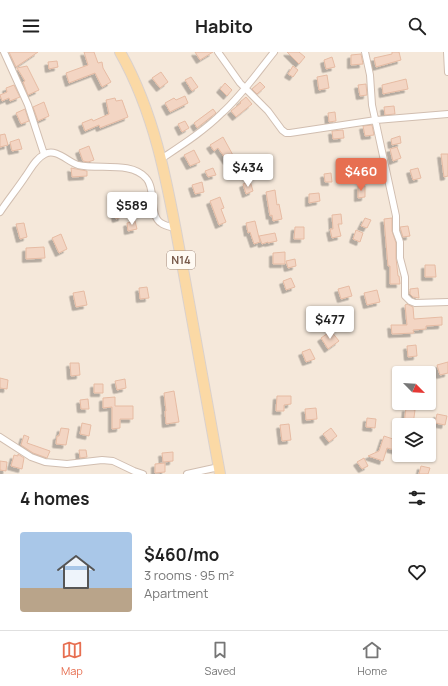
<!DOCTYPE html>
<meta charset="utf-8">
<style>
body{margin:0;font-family:Manrope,sans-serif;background:#f2f2f2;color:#222;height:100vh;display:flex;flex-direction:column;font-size:15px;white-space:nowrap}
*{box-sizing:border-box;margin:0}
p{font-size:13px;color:#767676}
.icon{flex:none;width:22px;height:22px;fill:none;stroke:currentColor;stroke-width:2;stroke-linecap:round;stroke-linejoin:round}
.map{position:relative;height:422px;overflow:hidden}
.sheet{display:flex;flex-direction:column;background:#fff;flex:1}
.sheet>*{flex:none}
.needle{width:26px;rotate:114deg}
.fabs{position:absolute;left:392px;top:314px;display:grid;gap:8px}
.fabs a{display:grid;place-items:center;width:44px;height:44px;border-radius:4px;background:#fff;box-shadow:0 1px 3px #0004;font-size:20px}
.price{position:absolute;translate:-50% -34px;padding:0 9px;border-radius:4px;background:#fff;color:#222;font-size:13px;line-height:26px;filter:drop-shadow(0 1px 2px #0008)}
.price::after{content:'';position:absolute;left:50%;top:24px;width:12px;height:9px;margin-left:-6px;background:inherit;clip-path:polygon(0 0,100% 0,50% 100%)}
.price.active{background:#e76f51;color:#fff}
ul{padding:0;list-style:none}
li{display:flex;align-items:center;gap:12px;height:100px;padding:0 20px}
li span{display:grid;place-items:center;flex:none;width:112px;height:80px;border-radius:4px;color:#555}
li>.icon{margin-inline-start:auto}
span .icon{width:48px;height:48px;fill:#fffc;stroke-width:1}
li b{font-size:17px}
h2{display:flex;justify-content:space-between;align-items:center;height:48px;padding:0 20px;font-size:17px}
header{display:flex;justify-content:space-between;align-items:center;height:52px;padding:0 20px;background:#fff;font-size:18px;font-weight:700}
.tab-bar{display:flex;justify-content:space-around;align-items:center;height:56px;border-top:1px solid #e0e0e0;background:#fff;font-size:11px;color:#767676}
.tab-bar a{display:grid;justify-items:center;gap:2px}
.tab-bar .active{color:#e76f51}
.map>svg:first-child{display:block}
.residential{fill:#f5e8da;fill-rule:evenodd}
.building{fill:#f3d5c3;stroke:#e6bba3;filter:url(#shadow)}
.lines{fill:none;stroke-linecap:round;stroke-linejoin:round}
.minor-casing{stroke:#d1beb0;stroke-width:8}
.primary-casing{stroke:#dad1cd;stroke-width:12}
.minor{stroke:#fff;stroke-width:6}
.primary{stroke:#fbd9a5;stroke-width:10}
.labels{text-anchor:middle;stroke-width:3.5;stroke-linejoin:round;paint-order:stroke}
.shield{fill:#fffaf3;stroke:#a28b7f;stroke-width:1}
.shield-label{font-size:11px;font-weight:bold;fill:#7a5c4d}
</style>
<header><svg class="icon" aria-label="menu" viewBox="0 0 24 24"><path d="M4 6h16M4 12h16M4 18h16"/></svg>Habito<svg class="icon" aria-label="search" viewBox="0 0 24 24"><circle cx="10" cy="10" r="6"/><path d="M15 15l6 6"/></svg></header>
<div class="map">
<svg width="448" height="422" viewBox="0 0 448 422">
<defs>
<filter id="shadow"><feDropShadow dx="-3.5" dy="3.5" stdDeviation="0" flood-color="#0004"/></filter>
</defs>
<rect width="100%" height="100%" fill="#fdf6ec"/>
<path class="residential" d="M0,0H448V422H0ZM399,321H429V351H399ZM399,373H429V403H399Z"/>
<path class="building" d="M9,0H38L16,15Z
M84,0H94L98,11L102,10L103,16L111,30L102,35L95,21L69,31L66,21L88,13Z
M195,0H213L200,8Z
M287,0H299L305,5L299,12Z
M392,0H399L401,8L376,15L374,6L392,2Z
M361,2L363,12L351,13V3Z
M332,5L335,15L326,17L324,8Z
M57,9L58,15L49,17L48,10Z
M27,14L39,38L28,43L23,30L25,29L17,16Z
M293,14L298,18L293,25L288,22Z
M161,20L168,30L160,36L152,26Z
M327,23L329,36L319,38L317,25Z
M191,25L198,35L192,39L185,28Z
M406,27L408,37L383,42L382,33Z
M260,30L265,35L257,42L252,37Z
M225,31L232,38L227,44L220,37Z
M366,32L367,43L360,44L358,33Z
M14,33L20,45L10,49L9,46L2,49L0,43L7,40L6,36Z
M185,44L188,51L170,60L165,51L174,46L176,48Z
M246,45L252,52L236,65L231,59L241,51L240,50Z
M115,46L116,49L122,48L128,65L100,76L99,73L85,79L82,71L92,67L93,69L109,62L106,48Z
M44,50L49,64L38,69L33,55Z
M394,54L395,62L385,63L384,55Z
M25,57L29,69L21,72L16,61Z
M213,57L216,61L197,76L194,71Z
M335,60L336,69L329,70L328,61Z
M185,69L189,76L182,80L178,72Z
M372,73L374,83L365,84L363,74Z
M343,78L344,86L333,87L332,79Z
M5,82L8,93L0,95V83Z
M400,84L401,91L392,93L391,87Z
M223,85L234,105L227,109L218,96L214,99L210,93Z
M19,87L22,97L12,99L10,90Z
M89,94L94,108L88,110L83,109L79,98Z
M397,95L401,106L393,109L390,97Z
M194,98L200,110L190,114L184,103Z
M441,102H448V124L444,125Z
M71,116L87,119V124L72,125Z
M213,116L216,123L208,125L205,119Z
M418,116L421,126L413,128L410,118Z
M331,121L332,130H325L324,122Z
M250,129L253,139L246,142L243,132Z
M202,130L204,140L195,142L192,133Z
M358,134H365V145L358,146Z
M275,138L277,153L279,152L282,167L273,169L272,163L270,164L266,140Z
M319,141L320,149L309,151V142Z
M220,145L224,156L221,157L226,170L219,173L210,149Z
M126,151L128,157L121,159L122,165L116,167L113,154Z
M341,162L342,172H338L341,184L332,186L330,177H333L332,163Z
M365,166L371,168L367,176L361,174Z
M392,166V179L396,191V206L398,224H399L400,232H390V214H388L384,167Z
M135,169L137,177L128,179L127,171Z
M255,169L260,190L254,192L250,180L248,181L246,171Z
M24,171L27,185L20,187L16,172Z
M408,174L410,184L403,185L400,175Z
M295,175H304V187H294Z
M356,178L363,181L360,190L353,187Z
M275,181L277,189L268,191V190L262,192L259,184Z
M61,182L67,197L59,201L52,186Z
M44,195L45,206L26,207V196Z
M285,200V212H273V201Z
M295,207L296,214L288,216L286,209Z
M425,213H435L436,225H425Z
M291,226L295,235L286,238L283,229Z
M349,234L352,244L341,247L338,237Z
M147,235L149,246L140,247L139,236Z
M418,236L419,246L413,245L410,242V237Z
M377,238L380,250L367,253L364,241Z
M84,239L87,253L76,255L73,241Z
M407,252L413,255L414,267L442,265V273L426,274V277L413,278L414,281L392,282L391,273H407L405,253Z
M331,279L339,289L328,297L321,286Z
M416,293L417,304L408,305L407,294Z
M310,297L315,307L306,310L302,300Z
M448,310V321L440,323L437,313Z
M70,311H79L80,323L71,324Z
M0,326L8,328L7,337L0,336Z
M125,327L126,336L117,338L115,329Z
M94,332H103V341H94Z
M174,339L179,370L166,372L165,359H166L164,341Z
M277,344H291V352L284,353V359H276Z
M115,345V354H133V367H120V376L112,377V355L103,356V346Z
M88,347L89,357H81L80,348Z
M316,356L317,367L306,368L305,357Z
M406,356L415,358L413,373L404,372Z
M437,362L447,364L445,373L435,371Z
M367,366L376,367L375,376L366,375Z
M82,371L91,373L89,384L80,382Z
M289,372L291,388L282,389L280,373Z
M61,376L69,377L66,393L56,392L57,384H59Z
M331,376L337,384L329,390L323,382Z
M24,383L29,385L27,391L50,399L47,406L33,401L21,393Z
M384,384L399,389V399L387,396L383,409L368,404L379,399Z
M79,398H86L87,405L80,406Z
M173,400V409L163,410L162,401Z
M18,402L24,406L22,417L11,414L14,403L18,404Z
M364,406L368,414L362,417L357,410Z
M0,409L7,410L6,419L0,418Z
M165,411V420L155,421V412Z
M421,414L430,416L428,422H419Z"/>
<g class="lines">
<g class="minor-casing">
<path id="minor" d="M4,0L28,53L44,102
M218,0L240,31L268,59L282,78L286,81H290L376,68L448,62
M365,0L370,23L372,53L396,164V179L400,190V206L405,225V244L410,249L415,251L448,250
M447,0L448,20
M161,107C182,93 204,79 222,61C242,43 257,21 274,0
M0,160C8,148 17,137 25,125C31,117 35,107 45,102C56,96 68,110 78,113C99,118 131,109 146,126C156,136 149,164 161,171C165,174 171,175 175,176
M0,385L31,405L45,410L67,412L102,408L113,409L134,419L143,422
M187,422L219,415"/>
</g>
<g class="primary-casing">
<path id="primary" d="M120,0C158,67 169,142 183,217C195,285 208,354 220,422"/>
</g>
<use href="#minor" class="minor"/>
<use href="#primary" class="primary"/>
</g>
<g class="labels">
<rect class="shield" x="167" y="199" width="28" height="18" rx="3"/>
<g class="shield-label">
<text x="181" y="212">N14</text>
</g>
</g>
</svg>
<div class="fabs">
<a><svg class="needle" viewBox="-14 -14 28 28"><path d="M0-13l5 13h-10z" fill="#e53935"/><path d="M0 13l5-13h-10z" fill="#767676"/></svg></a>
<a><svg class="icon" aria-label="layers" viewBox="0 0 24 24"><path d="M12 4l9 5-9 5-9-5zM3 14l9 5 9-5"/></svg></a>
</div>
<b class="price" style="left:248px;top:136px">$434</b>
<b class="price active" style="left:361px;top:140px">$460</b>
<b class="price" style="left:132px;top:174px">$589</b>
<b class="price" style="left:330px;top:288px">$477</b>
</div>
<section class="sheet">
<h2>4 homes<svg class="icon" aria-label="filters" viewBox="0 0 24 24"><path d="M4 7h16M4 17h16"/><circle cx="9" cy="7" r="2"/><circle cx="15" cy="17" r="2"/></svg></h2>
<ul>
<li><span style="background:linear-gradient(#a9c7e8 70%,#b9a48a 0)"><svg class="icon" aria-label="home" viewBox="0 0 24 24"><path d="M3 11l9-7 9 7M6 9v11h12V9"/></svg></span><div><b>$460/mo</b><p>3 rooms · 95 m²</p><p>Apartment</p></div><svg class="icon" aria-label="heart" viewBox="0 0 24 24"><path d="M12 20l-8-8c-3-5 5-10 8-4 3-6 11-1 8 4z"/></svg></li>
</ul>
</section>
<nav class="tab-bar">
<a class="active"><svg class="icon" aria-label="map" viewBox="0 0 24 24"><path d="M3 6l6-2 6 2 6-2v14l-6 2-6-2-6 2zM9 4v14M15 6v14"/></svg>Map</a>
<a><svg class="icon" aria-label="saved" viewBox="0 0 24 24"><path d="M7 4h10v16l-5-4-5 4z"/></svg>Saved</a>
<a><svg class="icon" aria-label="home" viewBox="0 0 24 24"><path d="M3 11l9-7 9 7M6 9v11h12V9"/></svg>Home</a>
</nav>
